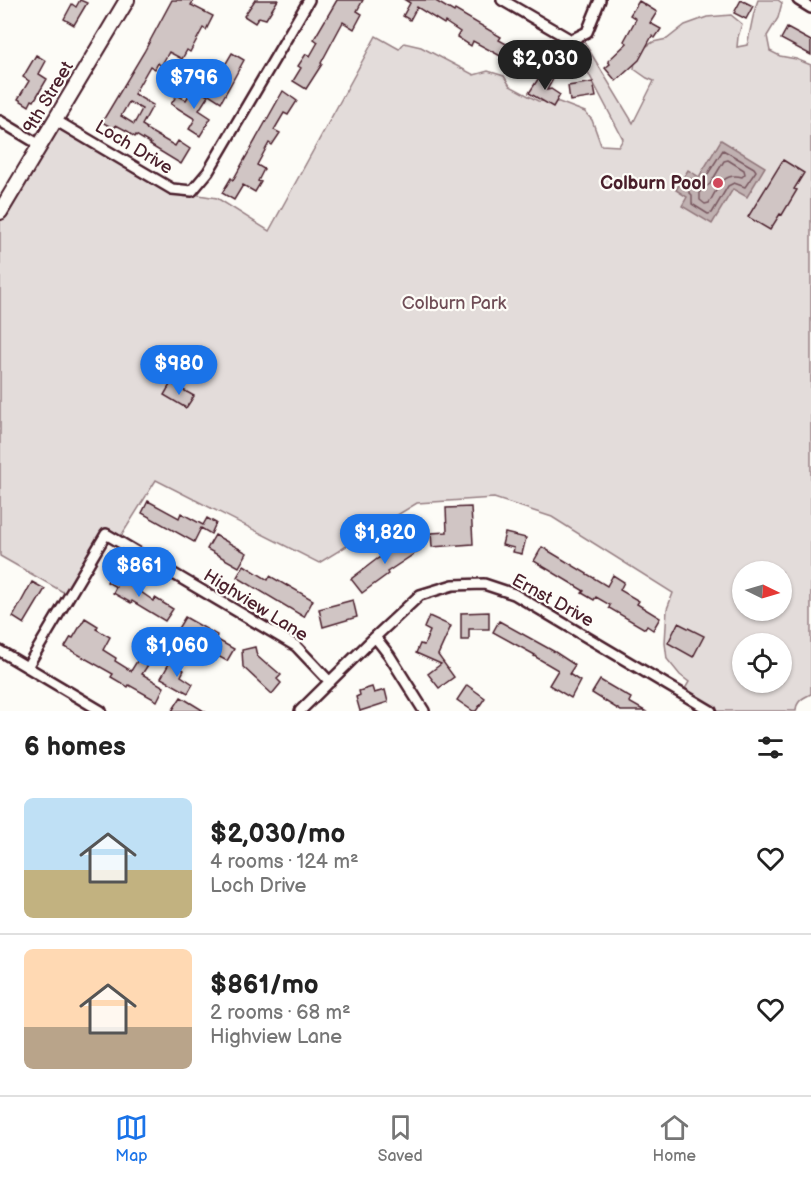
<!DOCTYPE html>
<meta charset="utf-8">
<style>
body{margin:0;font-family:"Balsamiq Sans",sans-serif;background:#f6f6f6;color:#222;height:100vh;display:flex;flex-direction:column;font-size:22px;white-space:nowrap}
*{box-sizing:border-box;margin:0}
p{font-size:20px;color:#767676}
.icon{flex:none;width:33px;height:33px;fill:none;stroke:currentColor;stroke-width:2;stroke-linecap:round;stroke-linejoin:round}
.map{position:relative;height:711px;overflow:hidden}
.details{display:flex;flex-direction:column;background:#fff;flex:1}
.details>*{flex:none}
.needle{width:39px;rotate:95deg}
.tools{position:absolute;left:732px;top:561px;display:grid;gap:12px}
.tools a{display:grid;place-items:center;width:60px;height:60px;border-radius:50%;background:#fff;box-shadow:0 2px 4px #0004;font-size:30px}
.price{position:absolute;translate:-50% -51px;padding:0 14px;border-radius:21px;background:#1a73e8;color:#fff;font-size:20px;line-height:39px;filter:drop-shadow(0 2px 3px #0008)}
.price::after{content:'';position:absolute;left:50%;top:36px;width:18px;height:14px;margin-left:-9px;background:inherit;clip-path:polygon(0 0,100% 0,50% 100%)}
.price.current{background:#222;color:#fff}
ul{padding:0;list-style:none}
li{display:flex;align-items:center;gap:18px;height:150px;padding:0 24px}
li+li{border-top:2px solid #e0e0e0}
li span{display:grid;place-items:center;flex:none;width:168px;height:120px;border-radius:9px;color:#555}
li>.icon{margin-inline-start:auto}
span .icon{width:72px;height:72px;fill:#fffc;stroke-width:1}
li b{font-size:26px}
h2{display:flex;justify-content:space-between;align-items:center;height:72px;padding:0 24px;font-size:26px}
.tabs{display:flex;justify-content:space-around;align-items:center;height:84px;border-top:2px solid #e0e0e0;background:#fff;font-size:16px;color:#767676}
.tabs a{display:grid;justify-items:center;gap:3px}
.tabs .current{color:#1a73e8}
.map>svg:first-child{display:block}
.green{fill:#e3dcda;stroke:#967e82;stroke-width:1.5;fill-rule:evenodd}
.water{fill:#c0b1b1;stroke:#91777b;stroke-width:1.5}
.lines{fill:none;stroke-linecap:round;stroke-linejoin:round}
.shore{stroke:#795961;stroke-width:1.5}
.building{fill:#d0c5c4;stroke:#4a1f2b;stroke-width:1.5;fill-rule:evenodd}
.street-casing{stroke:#4a1f2b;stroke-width:14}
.secondary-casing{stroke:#4a1f2b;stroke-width:18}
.street{stroke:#fdfcf7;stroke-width:9}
.secondary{stroke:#fdfcf7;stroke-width:14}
.poi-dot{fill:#d1495b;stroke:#fdfcf7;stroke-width:2}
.labels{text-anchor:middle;stroke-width:4.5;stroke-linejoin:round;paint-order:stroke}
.street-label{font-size:18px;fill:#4a1f2b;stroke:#fdfcf7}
.poi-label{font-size:18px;font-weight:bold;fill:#4a1f2b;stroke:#fdfcf7;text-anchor:end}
.park-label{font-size:18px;fill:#704e57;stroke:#fdfcf7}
</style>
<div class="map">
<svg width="811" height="711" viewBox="0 0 811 711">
<rect width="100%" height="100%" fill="#fdfcf7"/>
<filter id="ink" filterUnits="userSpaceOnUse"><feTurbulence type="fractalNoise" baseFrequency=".0167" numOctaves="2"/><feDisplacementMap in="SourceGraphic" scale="12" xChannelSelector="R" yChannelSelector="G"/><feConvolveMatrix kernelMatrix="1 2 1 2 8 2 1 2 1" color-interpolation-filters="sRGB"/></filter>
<g filter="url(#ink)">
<path class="green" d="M758,0H778L782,3L778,18L767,36L770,51L780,56L796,59L811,65V694C803,698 796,701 796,711H711L682,694L689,682L680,675L667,659L665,643L667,609L673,593L552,517L494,498L417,503L319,563L156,480L118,541L107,535L70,596L0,556V212L55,120L172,188L192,191L199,195L217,198L269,231L376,36L399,49L404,43L421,47L474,75L488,71L504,76L510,86L538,101L559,102L585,112L592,120L601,145L619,146L623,139L571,40L580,35L633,123L654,81L647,78L634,69L636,53L653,42L667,39L685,25L707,17L731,15L742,24L738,37L737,47L747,45C751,30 752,15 758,0ZM742,572H782V610H742ZM742,644H782V682H742Z"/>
<path class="water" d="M721,140L765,167L747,197L733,189L712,224L682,206L687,197L676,190L688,170L699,177Z"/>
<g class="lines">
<path class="shore" d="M723,150L754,168L756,171L745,187L734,183L728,186L712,213L708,214L692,204V195L686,189L685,186L690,179L699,182L704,180Z
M728,160L744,170L745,174L742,177C722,172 718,188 709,203L705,204L700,200V191L710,184L724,161Z"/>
</g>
<path class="building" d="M80,0L87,3L74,25L64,19L72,4L76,7Z
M172,0H194L191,5L213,16L206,30L203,28L190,52L187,50L182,59L169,52L161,66L158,63L155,69L150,66L134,94L153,105L142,125L147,128L146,129L175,146L178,141L190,149L181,164L150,145L151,144L136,135L135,137L129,133V132L116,125L114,129L102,122L144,52ZM129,102L142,109L134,124L121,116Z
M255,0H278L266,19L259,17L255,23L244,16Z
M337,0H363L357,11L362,14L354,29L343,22L321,63L322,64L306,89L293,81L301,68L298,66L306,54L310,56L318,42L314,39Z
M405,0H434L454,12L455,10L501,37L499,40L530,57L529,59L539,64L533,75L522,68L521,70L505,60L506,59L473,41L471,46L457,37L460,32L445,22L444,24L417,7L410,20L403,16L410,3Z
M741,0L753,6L746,19L734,13Z
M639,1L657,12L650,23L661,29L655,38L652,36L639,60L616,81L605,68L610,64L608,61L627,43L624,41L636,19L630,15Z
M787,28L811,41V55L781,39Z
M232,53L244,60L221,102L204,91L221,63L225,65Z
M36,55L46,61L39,74L47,79L34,101L32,100L29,106L18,99L29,81L23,77Z
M542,73L553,79L547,90L551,89L560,95L553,107L529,93Z
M593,82L596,97L570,101L568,86Z
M194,87L208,96L199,110L211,118L200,136L189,129L195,119L171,104L177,95L186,100Z
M283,91L297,101L288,115L284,113L274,130L280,133L272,145L269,143L257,165L264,169L258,181L261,182L255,192L243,185L234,200L222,193L231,178L233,180Z
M783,160L804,173L794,189L797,190L782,215L780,214L770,230L748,217Z
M171,383L194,396L186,408L164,395Z
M148,501L179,518L181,513L203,525L207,518L216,523L211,534L201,528L194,542L142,513Z
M471,507L473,544L432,547L431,533L447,532L446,508Z
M505,533L526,538L522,554L513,552L514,548L502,545Z
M215,535L247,553L239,567L207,549Z
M412,537L420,550L387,572L388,574L362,593L351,579L377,559Z
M542,547L607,586L613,575L624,582L620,590L639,601L637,604L660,618L653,630L647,626L645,629L609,608L610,605L596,597L594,600L582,593L584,591L534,561Z
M244,565L268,580L270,576L287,586V585L313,600L304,617L237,577Z
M112,572L154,601L155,598L173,609L165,621L132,601L131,603L113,593L116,587L107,582Z
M32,582L45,589L24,624L13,617Z
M353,600L357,617L323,627L319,609Z
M489,612V629H469V640H461V613Z
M429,616L451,626L438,655L454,677L439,688L428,674L441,664L416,653L420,644L424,645L430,631L424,628Z
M185,617L217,635L216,639L234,649L227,661L199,646L200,644L177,630Z
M85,618L98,626L96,629L110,637L103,650L116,658L115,661L131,671L142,653L152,659L142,674L164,687L157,701L129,685L128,687L111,677L113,674L65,647L71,637L73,638Z
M499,621L555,652L575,665L569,674L580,681L571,698L549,685L558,670L534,656L535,655L493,632Z
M678,623L704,636L693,657L668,643Z
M255,647L257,656L266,664L267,663L281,675L277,679L281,683L272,694L243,667L242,650Z
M170,662L184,670L181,676L193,684L188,693L161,678Z
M600,680L631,698L629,702L645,711H621L592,693Z
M467,685L485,698L476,711H473L457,700Z
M372,687L374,693L385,690L388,702L360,711L356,697L360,695L359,691Z
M181,697L204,711H172Z"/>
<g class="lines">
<g class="street-casing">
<path id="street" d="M502,0L571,40L587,32L600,0
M798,0L811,8
M55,120L172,189L192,191L208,172L309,0
M0,121L40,145
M375,637L389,655L424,711
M0,651L101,711
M27,667L106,534L296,646L330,682
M300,711L375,637L420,595L453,585L484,584L514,594L711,711"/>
</g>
<g class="secondary-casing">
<path id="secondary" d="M0,212L127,0"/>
</g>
<use href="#street" class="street"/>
<use href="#secondary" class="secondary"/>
</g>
</g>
<circle class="poi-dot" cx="718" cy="183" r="6"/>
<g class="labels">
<g class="street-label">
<text transform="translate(48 97) rotate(-59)" y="6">9th Street</text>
<text transform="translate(134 147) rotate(31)" y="6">Loch Drive</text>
<text transform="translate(553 600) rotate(29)" y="6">Ernst Drive</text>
<text transform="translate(256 605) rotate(32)" y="6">Highview Lane</text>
</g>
<g class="poi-label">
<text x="706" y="189">Colburn Pool</text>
</g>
<g class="park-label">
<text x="454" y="309">Colburn Park</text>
</g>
</g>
</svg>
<div class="tools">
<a><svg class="needle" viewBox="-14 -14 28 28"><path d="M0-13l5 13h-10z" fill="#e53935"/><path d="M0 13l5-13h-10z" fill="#767676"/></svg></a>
<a><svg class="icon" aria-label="locate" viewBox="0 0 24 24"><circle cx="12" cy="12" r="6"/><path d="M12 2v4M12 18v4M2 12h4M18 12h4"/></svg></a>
</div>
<b class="price current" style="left:545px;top:91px">$2,030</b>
<b class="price" style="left:194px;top:110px">$796</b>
<b class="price" style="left:179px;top:396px">$980</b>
<b class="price" style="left:385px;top:565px">$1,820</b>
<b class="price" style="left:139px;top:598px">$861</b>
<b class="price" style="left:177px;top:678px">$1,060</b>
</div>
<section class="details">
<h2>6 homes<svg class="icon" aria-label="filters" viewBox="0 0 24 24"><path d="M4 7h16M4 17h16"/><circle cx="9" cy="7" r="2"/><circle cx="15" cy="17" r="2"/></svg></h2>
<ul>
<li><span style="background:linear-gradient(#bfe0f5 60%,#c2b280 0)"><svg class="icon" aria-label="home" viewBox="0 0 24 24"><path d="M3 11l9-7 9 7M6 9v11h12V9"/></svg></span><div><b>$2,030/mo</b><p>4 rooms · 124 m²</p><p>Loch Drive</p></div><svg class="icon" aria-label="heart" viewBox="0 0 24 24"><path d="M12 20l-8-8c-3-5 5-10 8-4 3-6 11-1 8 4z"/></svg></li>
<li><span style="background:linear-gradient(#ffd9b3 65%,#b9a48a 0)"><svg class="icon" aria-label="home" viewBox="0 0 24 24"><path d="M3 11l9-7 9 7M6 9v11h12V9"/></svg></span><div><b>$861/mo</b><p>2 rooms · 68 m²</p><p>Highview Lane</p></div><svg class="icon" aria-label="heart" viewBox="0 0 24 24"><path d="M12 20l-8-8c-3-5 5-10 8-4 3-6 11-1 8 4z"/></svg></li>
</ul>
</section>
<nav class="tabs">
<a class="current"><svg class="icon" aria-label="map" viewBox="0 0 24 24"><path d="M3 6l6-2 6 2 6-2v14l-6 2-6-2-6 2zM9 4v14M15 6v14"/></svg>Map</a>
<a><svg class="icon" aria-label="saved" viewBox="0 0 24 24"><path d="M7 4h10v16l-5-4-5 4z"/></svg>Saved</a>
<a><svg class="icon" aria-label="home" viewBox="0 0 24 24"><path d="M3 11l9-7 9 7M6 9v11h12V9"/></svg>Home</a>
</nav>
